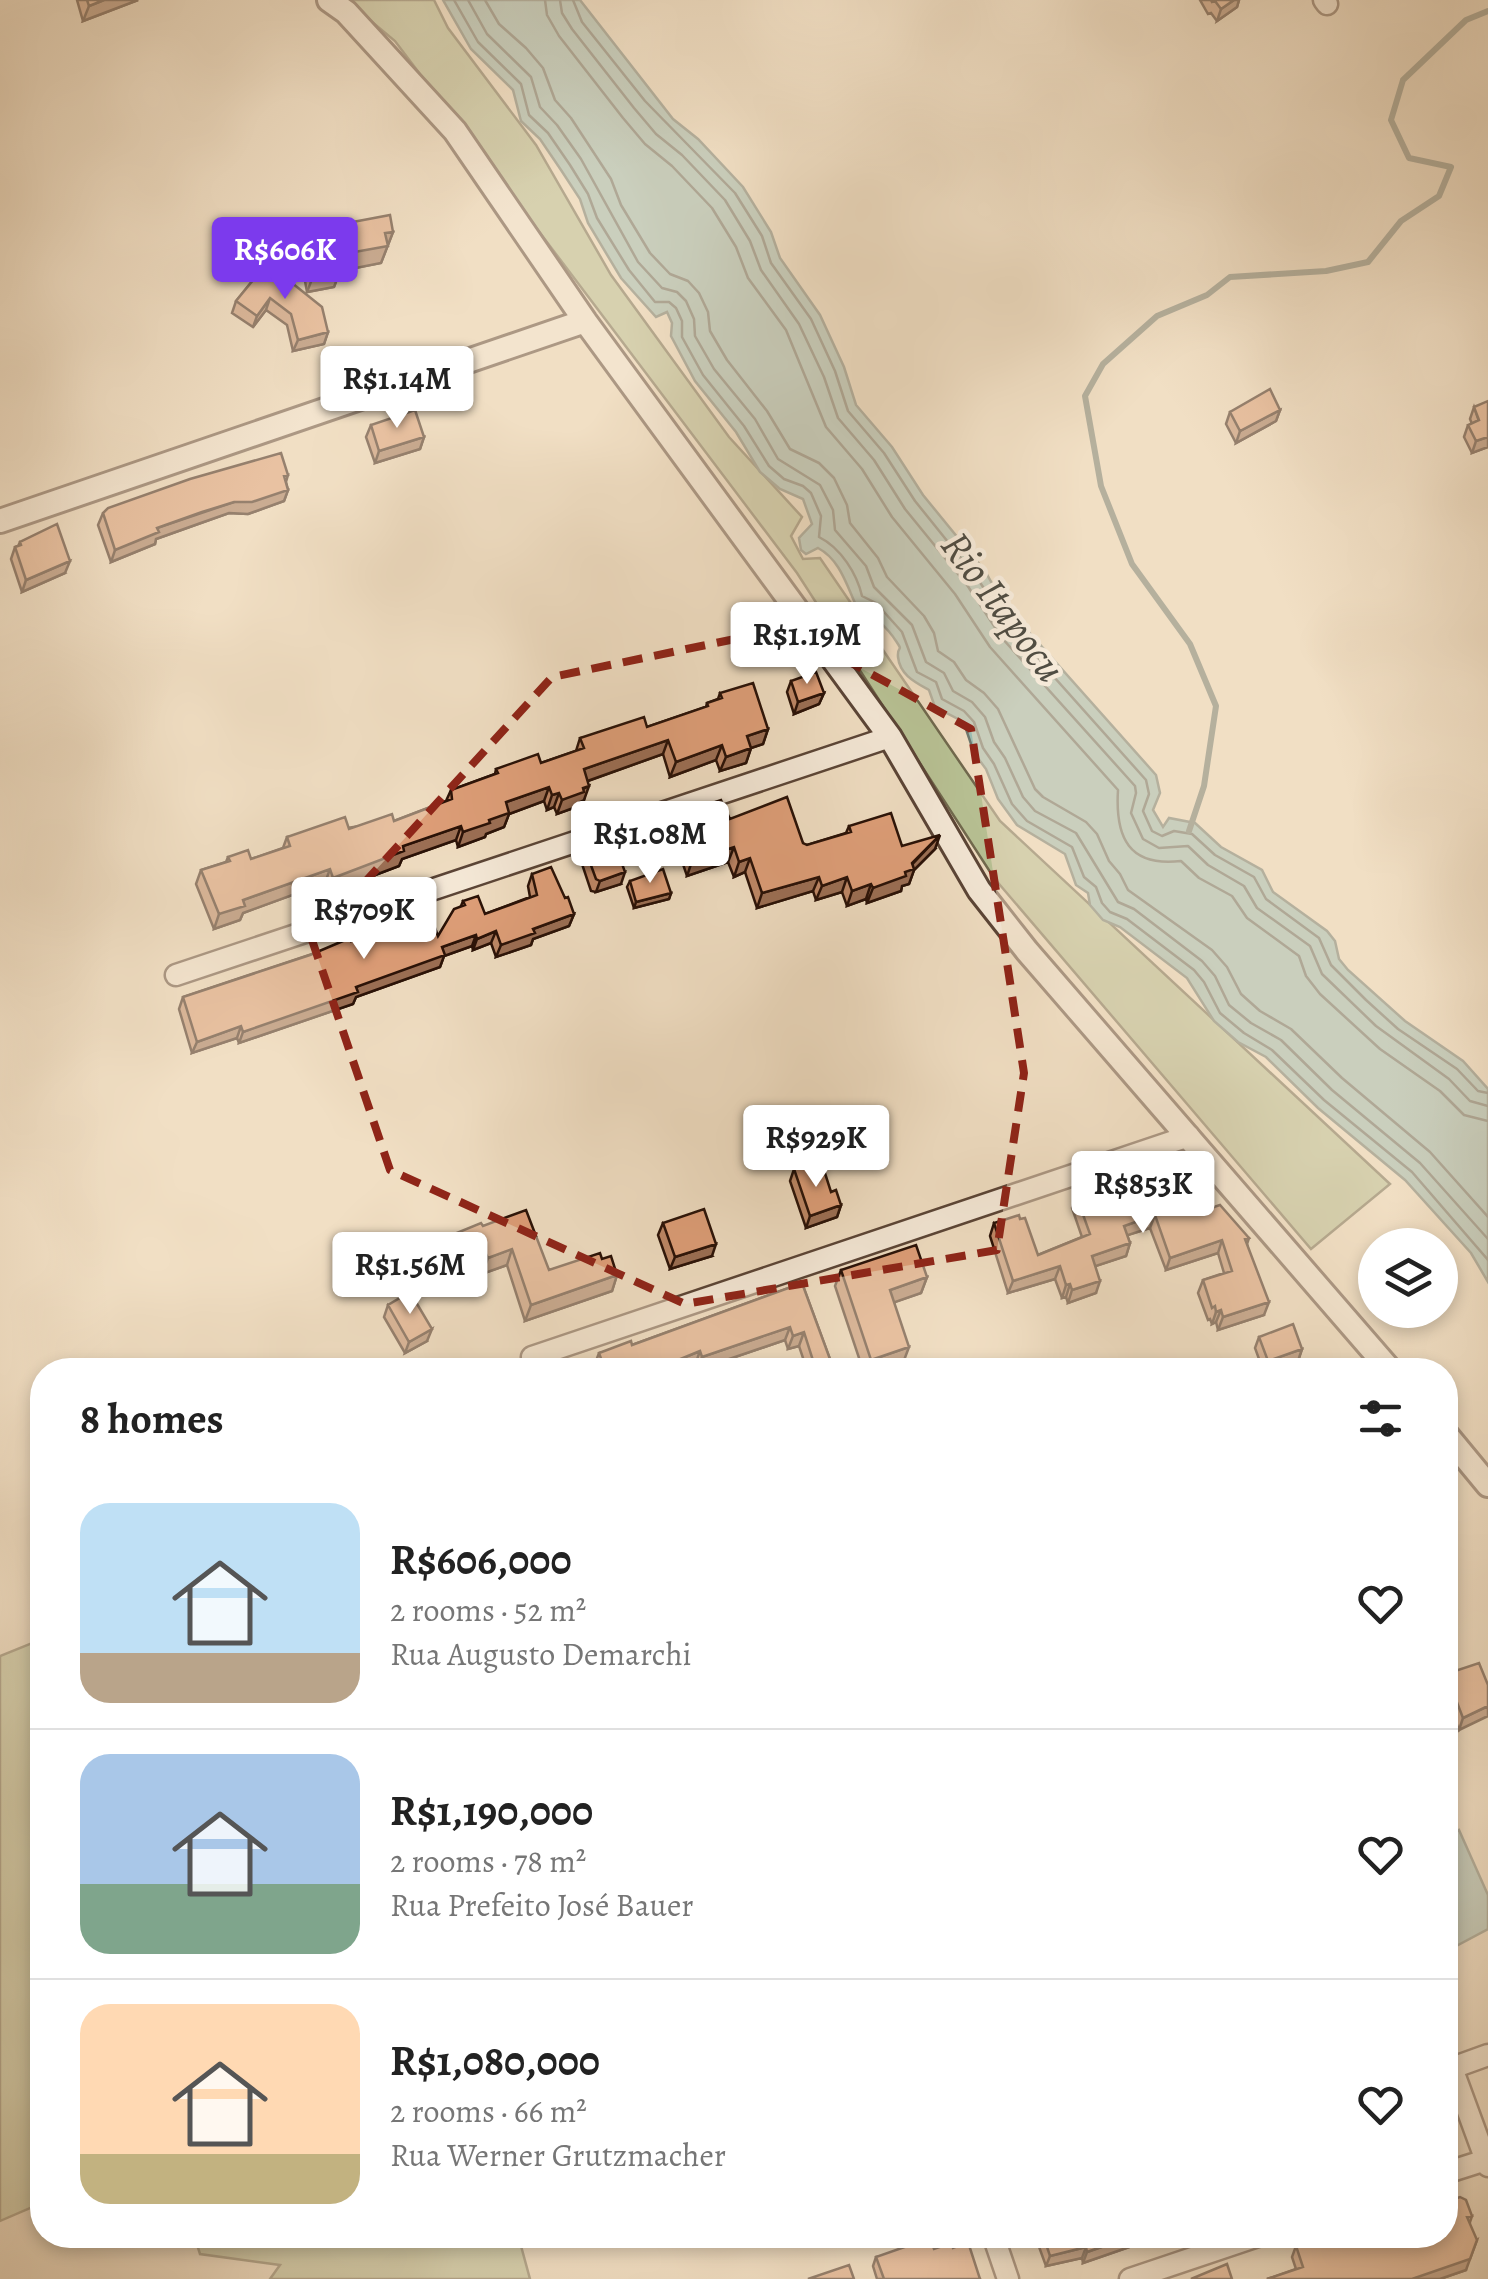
<!DOCTYPE html>
<meta charset="utf-8">
<style>
body{margin:0;font-family:Alegreya,serif;background:#f6f6f6;color:#222;height:100vh;display:flex;flex-direction:column;font-size:38px;white-space:nowrap}
*{box-sizing:border-box;margin:0}
p{font-size:32px;color:#767676}
.icon{flex:none;width:55px;height:55px;fill:none;stroke:currentColor;stroke-width:2;stroke-linecap:round;stroke-linejoin:round}
.map{position:relative;flex:1;overflow:hidden}
.side{position:absolute;left:30px;top:1358px;width:1428px;height:890px;display:flex;flex-direction:column;background:#fff;border-radius:40px;box-shadow:0 5px 15px #0003}
.side>*{flex:none}
.controls{position:absolute;left:1358px;top:1228px;display:grid;gap:20px}
.controls a{display:grid;place-items:center;width:100px;height:100px;border-radius:50%;background:#fff;box-shadow:0 5px 15px #0003;font-size:50px}
.price{position:absolute;translate:-50% -85px;padding:0 22px;border-radius:10px;background:#fff;color:#222;font-size:32px;line-height:65px;filter:drop-shadow(0 2px 5px #0008)}
.price::after{content:'';position:absolute;left:50%;top:60px;width:30px;height:22px;margin-left:-15px;background:inherit;clip-path:polygon(0 0,100% 0,50% 100%)}
.price.current{background:#7c3aed;color:#fff}
ul{padding:0;list-style:none}
li{display:flex;align-items:center;gap:30px;height:250px;padding:0 50px}
li+li{border-top:2px solid #e0e0e0}
li span{display:grid;place-items:center;flex:none;width:280px;height:200px;border-radius:30px;color:#555}
li>.icon{margin-inline-start:auto}
span .icon{width:120px;height:120px;fill:#fffc;stroke-width:1}
li b{font-size:42px}
h2{display:flex;justify-content:space-between;align-items:center;height:120px;padding:0 50px;font-size:42px}
.map>svg:first-child{display:block}
.green{fill:#b8c295;stroke:#70694e;stroke-width:2.5}
.water{fill:#9bbdb4;stroke:#6d786e;stroke-width:2.5}
.lines{fill:none;stroke-linecap:round;stroke-linejoin:round}
.shore{stroke:#62665d;stroke-width:2.5}
.stream{stroke:#6d786e;stroke-width:6}
.minor-casing{stroke:#5a4436;stroke-width:25}
.tertiary-casing{stroke:#5a4436;stroke-width:28}
.minor{stroke:#f6ead9;stroke-width:20}
.tertiary{stroke:#f6ead9;stroke-width:22}
.wall{fill:#c08968;stroke:#281006;stroke-width:2.5}
.shaded-wall{fill:#9c6f55;stroke:#281006;stroke-width:2.5}
.building{fill:#df9f79;stroke:#281006;stroke-width:2.5}
.marked{fill:none;stroke:#8f2418;stroke-width:8;stroke-dasharray:20 12;stroke-linejoin:round}
.labels{text-anchor:middle;stroke-width:9;stroke-linejoin:round;paint-order:stroke}
.water-label{font-size:42px;font-style:italic;fill:#504d43;stroke:#f6ead9}
</style>
<div class="map">
<svg width="1488" height="2279" viewBox="0 0 1488 2279">
<rect width="100%" height="100%" fill="#f1dfc4"/>
<filter id="stains"><feTurbulence type="fractalNoise" baseFrequency=".002" numOctaves="4"/><feColorMatrix values="0 0 0 0 .2 0 0 0 0 .09 0 0 0 0 .02 0 0 0 .5 -.17"/></filter>
<radialGradient id="worn" r=".72"><stop offset=".6" stop-color="#630" stop-opacity="0"/><stop offset="1" stop-color="#630" stop-opacity=".3"/></radialGradient>
<path class="green" d="M346,0H434L448,28L536,145L611,275L729,437L802,517L791,536L803,559L820,558L1000,821L1390,1184L1311,1249L994,878L797,573L395,41Z
M42,1639V2203L0,2221V1656Z
M194,2235H518L530,2279H270L280,2265L200,2254Z"/>
<path class="water" d="M443,0H580L673,119L698,139L743,187L771,232L780,258L820,315L844,367L856,405L892,447L923,495L985,571L1003,603L1156,775L1160,793L1153,810L1163,827L1169,818L1195,823L1221,847L1262,870L1273,892L1327,931L1335,941L1339,959L1348,970L1405,1021L1463,1061L1488,1089V1282L1471,1253L1405,1180L1318,1108L1266,1057L1238,1042L1214,1021L1187,978L1120,927L1103,920L1090,905L1088,893L1076,885L1065,854L1017,825L998,799L986,769L974,753L966,729L958,719L935,707L929,690C915,682 900,675 898,657C897,644 904,653 896,641C885,624 870,614 855,603C846,583 839,559 818,548L806,554L801,550L799,538L812,524L803,499L780,489L760,472L736,432L695,381L671,336L672,323L667,312L656,317L621,278L588,223L580,199L561,170L540,139L521,121L513,90L471,49Z
M1459,1830L1488,1895V1929L1445,1952V1836Z"/>
<g class="lines">
<path class="shore" d="M454,0L478,42L521,84L529,115L548,133L570,165L588,194L597,218L629,270L655,302H669L676,308L682,321V337L703,375L744,426L769,466L784,479L803,486L811,493L821,516L819,537C841,548 857,574 862,596L876,603L902,632L917,672L936,682L942,699L964,711L974,722L983,748L994,764L1012,804L1027,821L1072,847L1084,877L1096,887L1102,903L1110,912L1127,919L1194,970L1204,982L1220,1013L1244,1033L1272,1050L1324,1100L1412,1172L1488,1260
M468,0L487,34L531,77L540,107L557,125L581,159L638,262L662,288L677,292L686,301L694,319L695,336L714,369L755,419L778,459L820,485L833,510L835,530L866,566L874,587L912,625L926,662L944,673L953,691L972,702L985,717L994,742L1005,758L1023,797L1035,811L1076,833L1118,902L1134,909L1202,961L1215,976L1229,1005L1251,1023L1281,1040L1332,1090L1420,1163L1488,1239
M485,0L499,24L526,48L543,68L555,100L571,118L611,179L621,205L650,253L670,274L688,281L699,293L708,312L710,331L727,360L767,411L790,449L819,463L834,478L847,505L850,523L878,558L887,577L924,616L934,633L938,651L954,662L966,680L984,693L998,709L1035,789L1043,797L1086,822L1097,834L1109,861L1120,874L1128,890L1212,950L1227,967L1241,994L1260,1011L1291,1029L1342,1078L1430,1152L1488,1217
M545,0L547,15L559,36L623,118L645,144L672,166L712,208L736,247L748,278L786,330L826,427L862,469L892,517L955,594L990,647L1118,790C1115,838 1129,867 1181,861L1199,878L1232,896L1247,918L1299,956L1306,976L1320,994L1380,1049L1440,1091L1464,1115L1488,1121
M560,0L562,13L572,29L634,108L656,134L682,155L725,200L750,241L761,270L799,324L824,377L838,418L874,460L905,509L967,585L1002,638L1135,786L1136,793L1131,813L1143,839L1159,848L1188,846L1208,865L1244,886L1257,908L1310,946L1322,974L1376,1026L1449,1079L1470,1101L1488,1106
M573,0L582,22L645,101L735,193L762,236L771,263L811,319L835,371L848,411L884,453L915,501L977,578L1012,630L1146,780L1149,794L1143,811L1152,831L1162,836L1174,831L1192,834L1215,855L1254,877L1266,899L1319,938L1331,965L1366,1000L1398,1029L1457,1069L1478,1091L1488,1093"/>
<path class="stream" d="M1189,831L1204,786L1216,706L1190,644L1132,564L1101,486L1085,396L1103,364L1157,316L1207,295L1230,277L1326,271L1368,262L1401,221L1439,196L1451,167L1409,158L1391,120L1403,80L1466,20L1488,11"/>
<g class="minor-casing">
<path id="minor" d="M1324,0L1327,4
M176,975L890,737
M532,1357L1189,1136
M1488,2055L1452,2068L1488,2166
M1445,2173L1486,2160
M993,2235L1008,2279
M1130,2279L1261,2235"/>
</g>
<g class="tertiary-casing">
<path id="tertiary" d="M329,0L346,12L455,131L585,321L890,737L979,890L1027,951L1390,1370
M0,521L585,321
M1445,1433L1488,1485"/>
</g>
<use href="#minor" class="minor"/>
<use href="#tertiary" class="tertiary"/>
</g>
<path class="wall" d="M77,0H138L83,21Z
M1200,0H1239L1237,7L1217,21L1211,13L1208,14Z
M305,231L393,232L381,263L340,271L334,287L307,292L299,248Z
M267,263L328,332L324,344L293,351L287,325L266,310L253,327L232,313L236,301Z
M1474,407L1488,447L1472,453L1464,437L1468,425L1472,424L1470,419Z
M1280,410L1276,421L1236,443L1226,424L1230,412Z
M371,425L424,437L420,449L375,463L366,437Z
M288,475L286,482L288,490L284,501L248,514L229,513L156,539L155,544L111,562L98,525L103,513Z
M20,542L65,573L22,592L11,559L15,547L18,546Z
M791,681L824,693L819,704L794,714L787,692Z
M720,693L768,729L763,744L751,748L746,763L720,771L716,760L670,777L663,754L588,781L584,800L580,802L579,806L557,814L554,807L547,810L544,801L509,814L504,827L486,834L485,837L458,847L456,840L402,859L399,866L328,893L325,883L243,913L240,920L214,929L196,884L201,870L226,862L228,857L251,859L283,848L287,837L394,821L446,801L451,790L495,774L496,769L541,763L576,751L580,738L647,727L706,707L707,703L718,699Z
M688,811L730,819L807,845L846,833L849,826L902,846L935,849L914,870L909,884L902,886L901,891L867,903L866,899L847,906L842,892L816,900L813,891L757,908L745,872L734,877L728,862L687,876L674,838L679,823L684,822Z
M585,849L621,884L596,892L591,891L581,861Z
M532,874L565,898L574,914L569,926L533,939L531,945L496,957L491,943L473,950L472,946L444,956L440,967L356,997L353,1004L239,1043L237,1038L192,1053L179,1009L183,997L351,941L438,936L461,906L463,901L485,914L530,897L528,886Z
M630,881L671,893L669,899L634,908L627,887Z
M794,1169L815,1170L841,1205L837,1217L806,1228L790,1181Z
M1166,1172L1188,1182L1205,1210L1249,1238L1247,1244L1264,1315L1218,1330L1216,1322L1212,1324L1210,1319L1208,1320L1198,1293L1203,1280L1224,1273L1218,1253L1166,1270L1150,1228L1127,1235L1130,1243L1126,1256L1095,1266L1096,1293L1068,1303L1066,1297L1062,1298L1055,1279L1008,1293L990,1236L994,1223L1038,1255L1082,1237L1072,1208L1076,1195L1106,1185L1108,1179Z
M663,1223L712,1256L670,1269L658,1235Z
M483,1226L549,1270L602,1259L617,1275L612,1291L525,1321L507,1265L482,1274L480,1268L451,1279L448,1270L415,1287L404,1267L410,1252Z
M841,1270L927,1277L921,1293L894,1302L903,1363L883,1370H863L835,1286Z
M802,1283L834,1370H807L799,1346L788,1349L785,1340L697,1370L695,1365L682,1370H595L594,1366L599,1353L632,1345Z
M388,1305L427,1341L405,1353L384,1317Z
M1259,1337L1302,1349L1298,1361L1272,1370H1263L1255,1348Z
M1446,1674L1488,1685L1459,1730L1445,1694Z
M1472,2216L1470,2222L1466,2270L1440,2279H1267L1296,2269L1292,2257L1296,2246L1373,2244Z
M1042,2235H1141L1138,2244L1083,2263L1082,2258L1046,2266L1038,2244Z
M953,2248L980,2279H877L873,2266L876,2257Z"/>
<path class="shaded-wall" d="M104,0H138L83,21L89,6Z
M1234,0H1239L1237,7L1217,21L1221,9Z
M393,232L381,263L340,271L334,287L307,292L314,274L338,255L385,233Z
M270,298L266,310L253,327L257,316Z
M328,332L324,344L293,351L298,340Z
M1280,410L1276,421L1236,443L1240,431Z
M424,437L420,449L375,463L379,451Z
M1488,437V447L1472,453L1476,441Z
M288,490L284,501L248,514L229,513L198,524L156,539L155,544L111,562L115,550L157,528L234,502Z
M70,561L65,573L22,592L26,580Z
M824,693L819,704L794,714L798,702Z
M768,729L763,744L742,751L747,736Z
M668,740L663,754L579,784L584,769Z
M722,745L716,760L670,777L676,762Z
M751,748L746,763L720,771L726,757Z
M589,786L584,800L580,802L579,806L557,814L562,800Z
M549,787L544,801L509,814L504,827L486,834L485,837L458,847L463,832L489,820L506,802Z
M559,793L554,807L547,810L552,795Z
M461,826L456,840L402,859L399,866L328,893L333,878L403,846Z
M940,835L935,849L914,870L909,884L902,886L901,891L867,903L873,888L905,872Z
M734,847L728,862L687,876L692,861Z
M750,858L745,872L734,877L739,862Z
M330,869L325,883L243,913L240,920L214,929L219,914L243,900Z
M625,872L621,884L596,892L600,881Z
M819,877L813,891L757,908L762,893Z
M847,877L842,892L816,900L822,886Z
M871,884L866,899L847,906L852,891Z
M671,893L669,899L634,908L636,902Z
M574,914L569,926L533,939L531,945L496,957L501,945L533,929Z
M496,931L491,943L473,950L477,939Z
M476,935L472,946L444,956L440,967L356,997L353,1004L239,1043L243,1032L356,987L442,947Z
M241,1026L237,1038L192,1053L197,1042Z
M841,1205L837,1217L806,1228L810,1216Z
M1155,1215L1150,1228L1119,1238L1124,1226Z
M1222,1240L1218,1253L1166,1270L1170,1258Z
M1130,1243L1126,1256L1087,1269L1092,1256Z
M716,1244L712,1256L670,1269L675,1257Z
M512,1249L507,1265L482,1274L488,1258Z
M485,1252L480,1268L451,1279L456,1264Z
M453,1255L448,1270L415,1287L421,1271Z
M1060,1266L1055,1279L1008,1293L1013,1281Z
M617,1275L612,1291L525,1321L531,1305Z
M927,1277L921,1293L884,1306L890,1290Z
M1100,1281L1096,1293L1068,1303L1072,1290Z
M1070,1284L1066,1297L1062,1298L1066,1285Z
M1269,1302L1264,1315L1218,1330L1223,1317Z
M1221,1310L1216,1322L1212,1324L1216,1312Z
M790,1327L785,1340L697,1370L702,1357Z
M432,1329L427,1341L405,1353L409,1342Z
M804,1332L799,1346L788,1349L793,1336Z
M909,1347L903,1363L883,1370H867L871,1360Z
M1302,1349L1298,1361L1272,1370H1265L1268,1361Z
M700,1351L695,1365L682,1370H665L668,1364Z
M1488,1706V1716L1459,1730L1463,1718Z
M1136,2235H1141L1138,2244L1083,2263L1087,2252Z
M1477,2240L1466,2270L1440,2279H1412Z
M1086,2247L1082,2258L1046,2266L1050,2256Z"/>
<path class="building" d="M87,0H104L89,6Z
M1211,0H1234L1221,9L1215,1L1212,2Z
M390,215L393,232L385,233L388,246L338,255L341,269L314,274L305,231Z
M267,263L322,307L328,332L298,340L291,314L270,298L257,316L236,301Z
M1270,389L1280,410L1240,431L1230,412Z
M1488,401V437L1476,441L1468,425L1479,420L1474,407Z
M415,410L424,437L379,451L371,425Z
M281,453L288,475L284,476L288,490L252,502H234L202,512L157,528L159,532L115,550L103,513L108,508L190,479Z
M57,524L70,561L26,580L15,547L21,545L20,542Z
M816,672L824,693L798,702L791,681Z
M753,683L768,729L747,736L751,748L726,757L722,745L676,762L668,740L584,769L589,786L583,788L584,792L562,800L559,793L552,795L549,787L506,802L509,813L489,820L490,823L463,832L461,826L403,846L404,851L333,878L330,869L243,900L245,906L219,914L201,870L230,861L228,857L248,850L251,859L290,846L287,837L345,817L349,829L392,814L394,821L452,799L451,790L498,773L496,769L538,754L541,763L584,748L580,738L644,717L647,727L708,706L707,703L722,698L720,693Z
M787,797L803,843L807,845L851,832L849,826L891,813L902,846L940,835L912,863L914,869L905,872L906,876L873,888L871,884L852,891L847,877L822,886L819,877L762,893L750,858L739,862L734,847L692,861L679,823L691,820L688,811L721,800L730,819Z
M613,839L625,872L600,881L596,879L585,849Z
M551,867L565,898L568,897L574,914L533,929L535,933L501,945L496,931L477,939L476,935L442,947L445,955L356,987L358,992L243,1032L241,1026L197,1042L183,997L310,955L350,938L351,941L369,934L370,939L431,917L438,936L454,909L465,905L463,901L478,896L485,914L537,895L532,874Z
M663,869L671,893L636,902L630,881Z
M813,1163L815,1170L823,1167L831,1192L836,1190L841,1205L810,1216L794,1169Z
M1164,1166L1166,1172L1180,1167L1188,1182L1195,1180L1205,1210L1220,1205L1249,1238L1245,1239L1269,1302L1223,1317L1221,1310L1216,1312L1215,1306L1212,1308L1203,1280L1232,1271L1222,1240L1170,1258L1155,1215L1124,1226L1130,1243L1092,1256L1100,1281L1072,1290L1070,1284L1066,1285L1060,1266L1013,1281L994,1223L1019,1215L1020,1219L1025,1218L1038,1255L1090,1234L1076,1195L1110,1183L1108,1179L1135,1171L1136,1176Z
M704,1209L716,1244L675,1257L663,1223Z
M526,1210L549,1270L600,1253L602,1259L611,1256L617,1275L531,1305L512,1249L488,1258L485,1252L456,1264L453,1255L421,1271L410,1252L481,1223L483,1226Z
M916,1245L927,1277L890,1290L909,1347L871,1360L841,1270Z
M802,1283L834,1370H816L804,1332L793,1336L790,1327L702,1357L700,1351L668,1364L669,1370H605L599,1353L631,1341L632,1345Z
M410,1292L432,1329L409,1342L388,1305Z
M1293,1324L1302,1349L1268,1361L1259,1337Z
M1479,1663L1488,1685V1706L1463,1718L1446,1674Z
M1460,2197L1466,2200L1472,2216L1467,2217L1477,2240L1470,2259L1412,2279H1267L1303,2267L1296,2246L1327,2235H1370L1373,2244L1399,2235H1445V2202Z
M1043,2235H1136L1087,2252L1086,2247L1050,2256Z
M930,2238L934,2249L951,2243L953,2248L968,2242L980,2279H884L876,2257Z
M1227,2264L1232,2279H1191Z
M849,2265L854,2279H808Z"/>
<path d="M0 0H1488V2279H0ZM788,628L971,729L1024,1073L997,1250L685,1304L390,1170L312,940L552,677Z" fill="#f1dfc4" fill-opacity=".55" fill-rule="evenodd"/>
<path class="marked" d="M788,628L971,729L1024,1073L997,1250L685,1304L390,1170L312,940L552,677Z"/>
<g class="labels">
<g class="water-label">
<text transform="translate(1004 606) rotate(53)" y="15">Rio Itapocu</text>
</g>
</g>
<rect width="100%" height="100%" filter="url(#stains)"/>
<rect width="100%" height="100%" fill="url(#worn)"/>
</svg>
<div class="controls">
<a><svg class="icon" aria-label="layers" viewBox="0 0 24 24"><path d="M12 4l9 5-9 5-9-5zM3 14l9 5 9-5"/></svg></a>
</div>
<b class="price current" style="left:285px;top:302px">R$606K</b>
<b class="price" style="left:397px;top:431px">R$1.14M</b>
<b class="price" style="left:807px;top:687px">R$1.19M</b>
<b class="price" style="left:650px;top:886px">R$1.08M</b>
<b class="price" style="left:364px;top:962px">R$709K</b>
<b class="price" style="left:816px;top:1190px">R$929K</b>
<b class="price" style="left:1143px;top:1236px">R$853K</b>
<b class="price" style="left:410px;top:1317px">R$1.56M</b>
<section class="side">
<h2>8 homes<svg class="icon" aria-label="filters" viewBox="0 0 24 24"><path d="M4 7h16M4 17h16"/><circle cx="9" cy="7" r="2"/><circle cx="15" cy="17" r="2"/></svg></h2>
<ul>
<li><span style="background:linear-gradient(#bfe0f5 75%,#b9a48a 0)"><svg class="icon" aria-label="home" viewBox="0 0 24 24"><path d="M3 11l9-7 9 7M6 9v11h12V9"/></svg></span><div><b>R$606,000</b><p>2 rooms · 52 m²</p><p>Rua Augusto Demarchi</p></div><svg class="icon" aria-label="heart" viewBox="0 0 24 24"><path d="M12 20l-8-8c-3-5 5-10 8-4 3-6 11-1 8 4z"/></svg></li>
<li><span style="background:linear-gradient(#a9c7e8 65%,#7fa58c 0)"><svg class="icon" aria-label="home" viewBox="0 0 24 24"><path d="M3 11l9-7 9 7M6 9v11h12V9"/></svg></span><div><b>R$1,190,000</b><p>2 rooms · 78 m²</p><p>Rua Prefeito José Bauer</p></div><svg class="icon" aria-label="heart" viewBox="0 0 24 24"><path d="M12 20l-8-8c-3-5 5-10 8-4 3-6 11-1 8 4z"/></svg></li>
<li><span style="background:linear-gradient(#ffd9b3 75%,#c2b280 0)"><svg class="icon" aria-label="home" viewBox="0 0 24 24"><path d="M3 11l9-7 9 7M6 9v11h12V9"/></svg></span><div><b>R$1,080,000</b><p>2 rooms · 66 m²</p><p>Rua Werner Grutzmacher</p></div><svg class="icon" aria-label="heart" viewBox="0 0 24 24"><path d="M12 20l-8-8c-3-5 5-10 8-4 3-6 11-1 8 4z"/></svg></li>
</ul>
</section>
</div>
